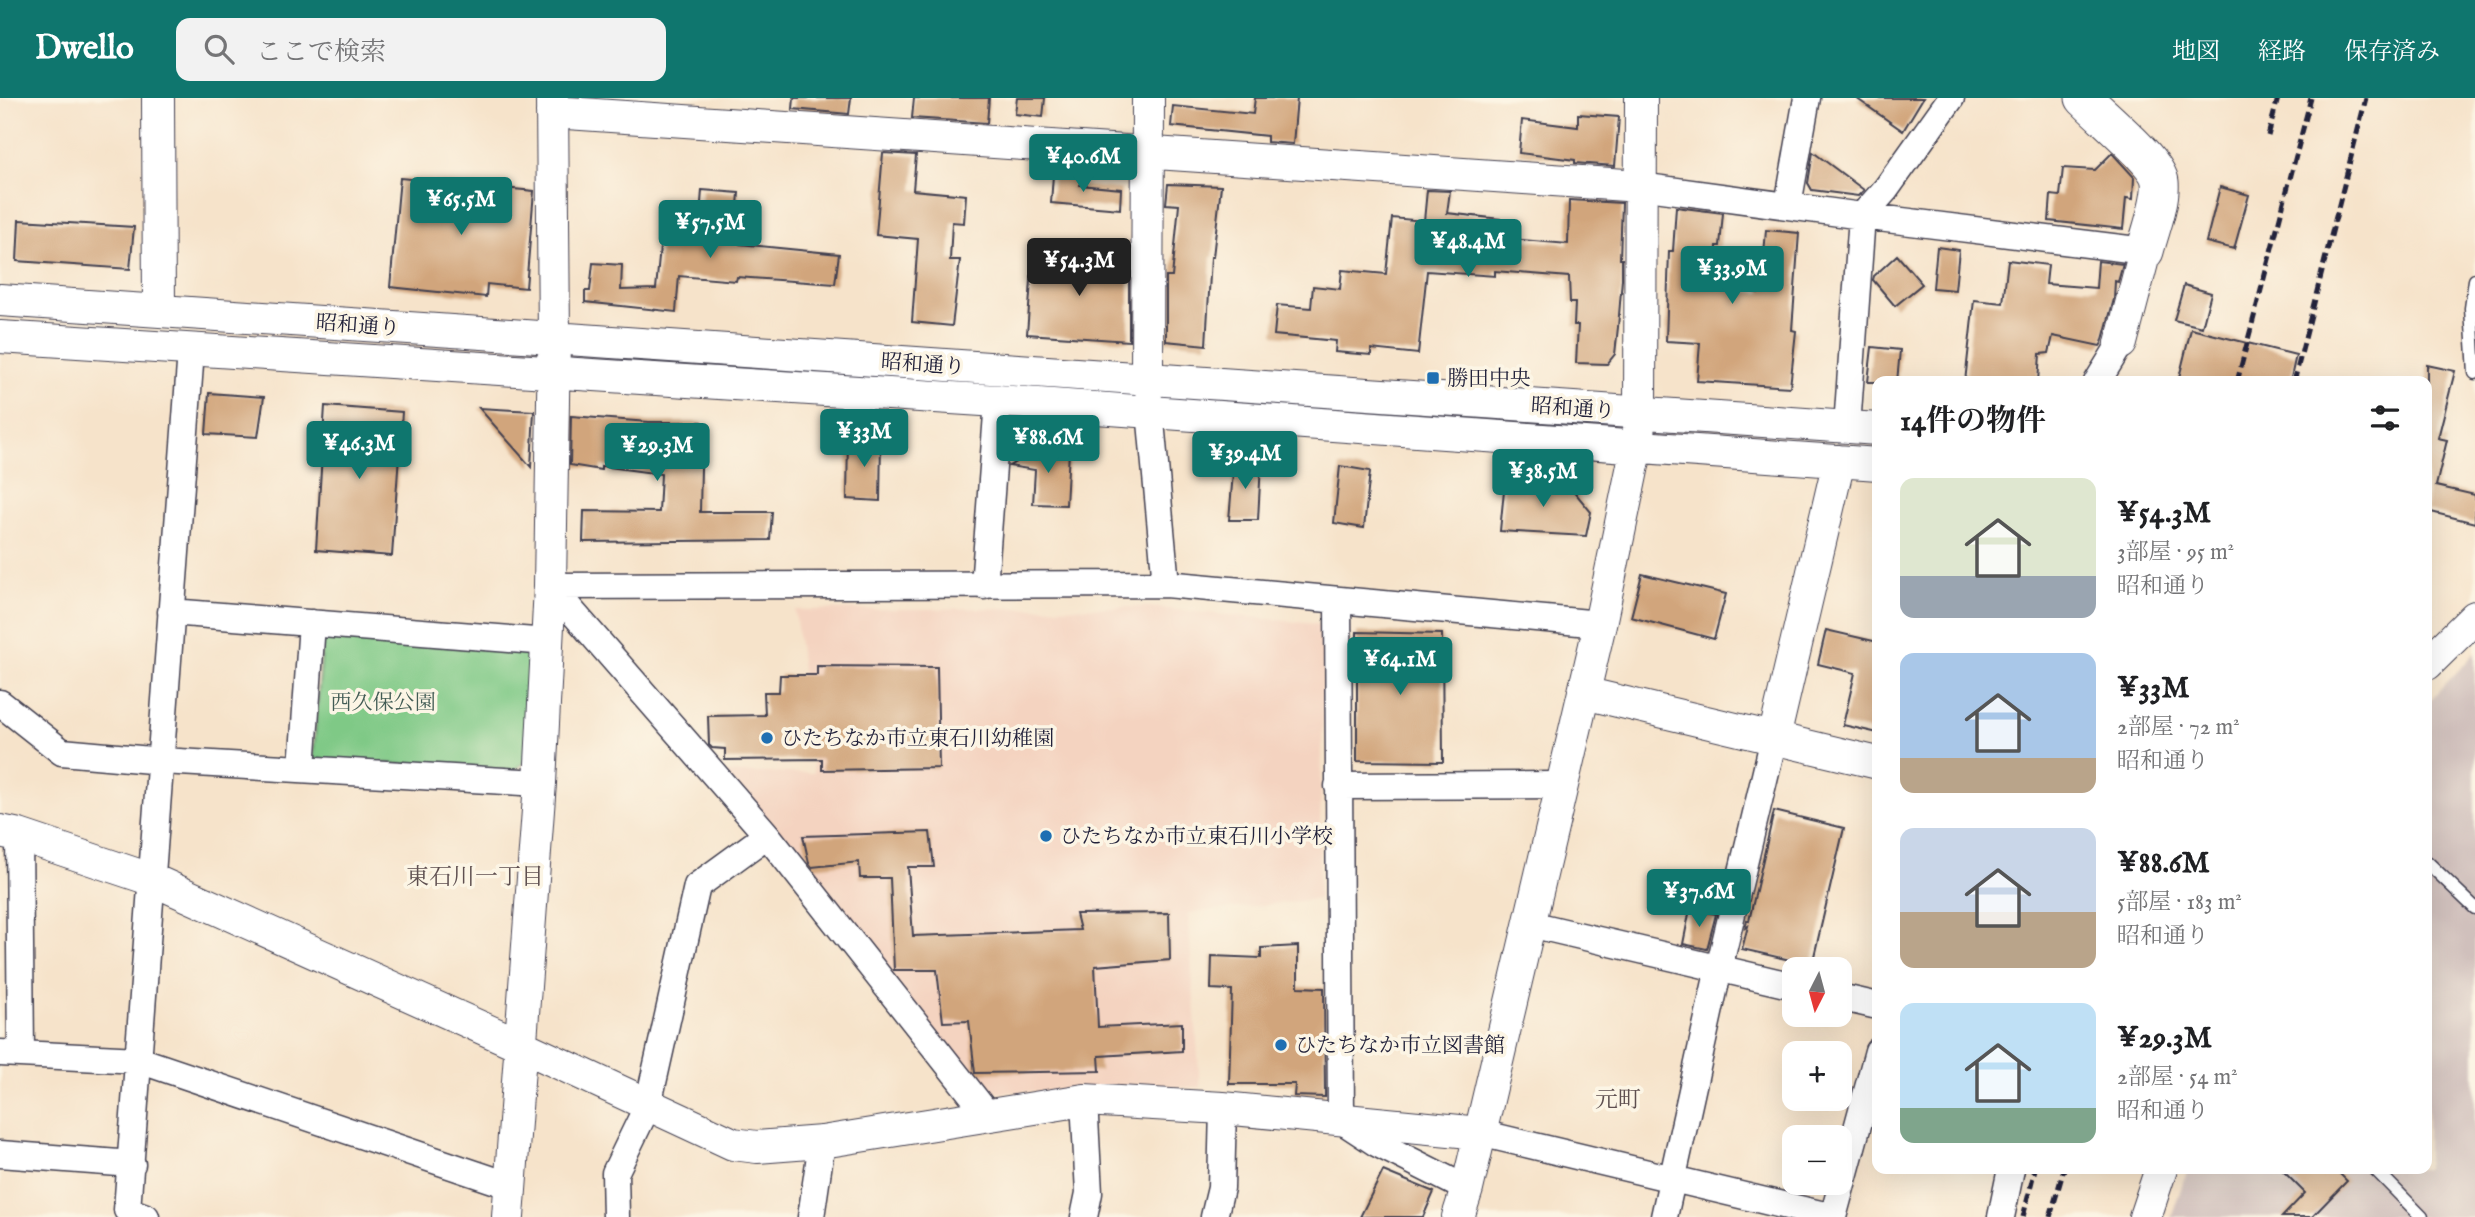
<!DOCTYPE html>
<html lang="ja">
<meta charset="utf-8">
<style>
body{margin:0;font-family:"IM FELL English","Noto Serif JP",serif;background:#f2f2f2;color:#202124;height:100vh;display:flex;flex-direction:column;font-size:26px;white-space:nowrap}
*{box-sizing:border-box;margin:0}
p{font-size:23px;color:#757577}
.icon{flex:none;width:38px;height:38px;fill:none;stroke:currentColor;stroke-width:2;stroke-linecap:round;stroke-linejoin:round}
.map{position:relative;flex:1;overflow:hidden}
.sheet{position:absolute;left:1872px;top:278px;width:560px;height:798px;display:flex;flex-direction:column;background:#fff;border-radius:14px;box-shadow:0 7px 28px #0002}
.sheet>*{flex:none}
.needle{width:46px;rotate:186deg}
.fabs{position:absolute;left:1782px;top:859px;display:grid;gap:14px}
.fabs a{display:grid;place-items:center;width:70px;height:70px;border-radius:14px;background:#fff;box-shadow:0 7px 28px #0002;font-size:35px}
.price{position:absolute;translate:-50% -60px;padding:0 16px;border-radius:7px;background:#0f766e;color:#fff;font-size:23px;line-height:46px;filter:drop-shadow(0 2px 4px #0008)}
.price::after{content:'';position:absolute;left:50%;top:42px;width:21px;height:16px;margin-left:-10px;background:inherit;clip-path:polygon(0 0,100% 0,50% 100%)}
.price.selected{background:#222;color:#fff}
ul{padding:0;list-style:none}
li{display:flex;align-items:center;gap:21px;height:175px;padding:0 28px}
li span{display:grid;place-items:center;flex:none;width:196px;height:140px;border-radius:14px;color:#555}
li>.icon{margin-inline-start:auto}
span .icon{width:84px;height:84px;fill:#fffc;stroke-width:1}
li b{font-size:30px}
h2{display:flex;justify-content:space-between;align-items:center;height:84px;padding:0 28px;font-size:30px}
header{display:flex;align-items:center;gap:42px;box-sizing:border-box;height:98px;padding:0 35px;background:#0f766e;color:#fff}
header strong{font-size:33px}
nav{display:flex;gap:38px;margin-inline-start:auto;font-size:24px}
.search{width:490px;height:63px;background:#f2f2f2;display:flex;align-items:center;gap:18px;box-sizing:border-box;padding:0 24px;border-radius:14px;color:#757577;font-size:26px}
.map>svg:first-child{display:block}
.built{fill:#f4d3c0}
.industrial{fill:#d0c0bc}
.green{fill:#7fc986;stroke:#507660;stroke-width:2}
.building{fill:#d1a57b}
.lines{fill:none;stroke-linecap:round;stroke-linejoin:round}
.service-casing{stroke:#423f50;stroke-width:15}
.minor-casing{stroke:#423f50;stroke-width:29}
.tertiary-casing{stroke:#423f50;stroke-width:34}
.secondary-casing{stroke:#423f50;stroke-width:39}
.service{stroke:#fff;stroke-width:12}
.minor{stroke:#fff;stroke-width:26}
.tertiary{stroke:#fff;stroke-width:32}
.secondary{stroke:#fff;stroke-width:37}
.rail{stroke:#22223b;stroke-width:5;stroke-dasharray:10 5;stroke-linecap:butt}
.poi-dot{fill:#1f6fb2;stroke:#fcf5e5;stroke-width:2.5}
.labels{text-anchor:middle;stroke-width:7;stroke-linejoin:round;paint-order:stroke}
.street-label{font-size:21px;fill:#22223b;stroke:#fcf5e5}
.poi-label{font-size:21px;fill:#22223b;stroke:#fcf5e5;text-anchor:start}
.park-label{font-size:21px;fill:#435c55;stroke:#fcf5e5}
.neighbourhood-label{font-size:23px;fill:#5f5051;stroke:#fcf5e5}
</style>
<header>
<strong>Dwello</strong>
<div class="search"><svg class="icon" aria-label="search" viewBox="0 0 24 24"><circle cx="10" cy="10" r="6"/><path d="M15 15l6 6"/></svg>ここで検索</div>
<nav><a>地図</a><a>経路</a><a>保存済み</a></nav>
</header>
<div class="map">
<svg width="2475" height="1119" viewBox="0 0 2475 1119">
<rect width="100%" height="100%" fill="#fcf5e5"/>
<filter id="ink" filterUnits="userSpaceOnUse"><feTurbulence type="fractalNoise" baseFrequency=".0143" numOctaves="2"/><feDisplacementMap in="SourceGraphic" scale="14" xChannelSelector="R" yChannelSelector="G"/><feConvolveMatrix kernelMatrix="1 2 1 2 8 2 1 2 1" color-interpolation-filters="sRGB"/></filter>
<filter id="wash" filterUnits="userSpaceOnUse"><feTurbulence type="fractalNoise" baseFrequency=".00686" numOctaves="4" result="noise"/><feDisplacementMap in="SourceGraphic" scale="28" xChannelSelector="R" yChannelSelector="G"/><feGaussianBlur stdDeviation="1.57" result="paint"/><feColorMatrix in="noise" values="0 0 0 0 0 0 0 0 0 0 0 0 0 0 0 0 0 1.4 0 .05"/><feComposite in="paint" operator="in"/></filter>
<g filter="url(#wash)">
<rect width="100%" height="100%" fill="#f6e3ca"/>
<path class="built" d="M1148,509L1325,527L1318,801L1188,815L1200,989L977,995L720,675H814L795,512Z"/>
<path class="industrial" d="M2475,555V1119H2171L2188,1071H2427V605Z"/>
<path class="green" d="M323,539L524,554L533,563L525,664L513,673L313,661Z"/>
<g id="blocks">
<path class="building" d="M794,0H851L849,16L793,11Z
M914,0H989L987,25L912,20Z
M1017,0H1045L1043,19L1015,16Z
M1255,0H1297L1293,46L1267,44V38L1171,28L1173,8L1253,16Z
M1856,0H1923L1903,33Z
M1578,16L1619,19L1615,68L1575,65V62L1519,55L1522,22L1578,29Z
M1813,54L1864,92L1858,98L1812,92L1808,85Z
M883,55L916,57L913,92L966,97L964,125L952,124L950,162H960L952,228L912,224L918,141L876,137Z
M2112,55L2134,79L2133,101L2126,100L2123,131L2049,123L2051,97L2060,98L2063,70L2095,72Z
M1053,77L1081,79L1080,87L1121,91L1120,111L1051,105Z
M400,80L534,93L526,190L487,186L486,199L390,189Z
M1168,86L1221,88L1213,159H1211L1206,247L1166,243V179H1172L1179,107L1166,106Z
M2220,89L2249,97L2234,151L2206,144Z
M702,92L739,95L736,132L741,133L740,146L839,156L835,186L737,179L736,183L679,178L676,214L585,204V193H590L593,165L622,167L621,192L656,191L662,128L699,131Z
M1427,92L1450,93L1447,115L1500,121L1498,140L1568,146L1569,102L1622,105L1620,161H1622V181L1618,229L1615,256L1607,266L1576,265L1578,227H1574L1575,205H1570L1569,179L1495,173V178L1427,173L1418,256L1371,251V257L1335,254L1336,243L1274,237L1277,207L1311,210L1313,188L1340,191L1342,172L1386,176L1392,120L1424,123Z
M1676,109L1723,115L1720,148H1717L1715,190L1761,195L1766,132L1799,135L1792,232L1796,233L1790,289L1697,283L1700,245L1666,243L1669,153H1673Z
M19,122L134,129L130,171L17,163Z
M1937,149L1959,152L1955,192L1933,190Z
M1033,156L1129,163V243L1027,236Z
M1897,157L1922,186L1895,208L1873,182L1874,178Z
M2008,162L2048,167L2046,186L2096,190L2098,163L2123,166L2118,184L2115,183L2114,201L2102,245L2100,248L2053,238L2049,255L2040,256L2038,284H1965L1974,202L2003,205Z
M2184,187L2211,195L2202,229L2174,222Z
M2191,231L2296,257L2290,284H2178Z
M1872,249L1900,252L1897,284H1868Z
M2427,267L2455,273L2438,340L2447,342L2436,388L2475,397V425L2427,413Z
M209,295L264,299L258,339L206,336Z
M325,308L402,314L392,458L316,452Z
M479,310L534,313L531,369Z
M571,318L649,324H702L700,414H772L770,442L583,444L584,413L659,414L661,376L601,368V372L570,367Z
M848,338L881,341L880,403L847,401Z
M1044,348L1069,353L1066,407L1033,406L1035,372L1009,368Z
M1234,363L1261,365L1258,422H1229Z
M1340,368L1370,373L1364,430L1334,425Z
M1505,382L1568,386L1591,414L1586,438L1500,433Z
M1642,476L1726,496L1714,541L1631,519Z
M1826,532L1878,544V635L1843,627L1855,575L1818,566Z
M1357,534L1442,536L1443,664L1357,663Z
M817,568L937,569L939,670L822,672V661L725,662V651L712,650L709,647L708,618L765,617L764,594H779L780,577H817Z
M1774,713L1844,730L1812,867L1742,851L1748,828L1745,830L1747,822L1749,823Z
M930,734L934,769H908L913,838L1080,832L1076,816L1169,815L1170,862L1095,868L1098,929L1182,925V953L1099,958L1100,973L975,975L969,923L943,924L937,872H894L890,780H860L859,764L812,769L809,765L803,738Z
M1690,811L1716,816L1707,851L1683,846Z
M1298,848V889L1324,890L1325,999L1294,998L1295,986H1229L1232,892L1211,891L1212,858L1261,860V850Z
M2281,1071H2335L2347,1083L2312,1119H2282L2305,1095Z
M1383,1073L1434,1094L1423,1119H1360Z"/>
</g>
</g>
<g filter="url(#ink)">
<use href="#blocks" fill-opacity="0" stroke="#423f50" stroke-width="2"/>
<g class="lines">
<g class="service-casing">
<path id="service" d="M2475,182L2471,210L2475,275
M2427,764L2475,810
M2375,1071L2422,1119"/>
</g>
<g class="minor-casing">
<path id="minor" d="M1640,88L1862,118L2145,153
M1788,107L1807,0
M1147,280L1166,486
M2097,284L2121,245
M1847,329L1862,118L1886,91L1951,0
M550,488L1166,486L1600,526
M550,488L767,737L988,1017
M984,488L998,303
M1338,502L1341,1022L1376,1045L1467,1091
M171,514L548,544
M0,605L62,654L162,663L540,685
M302,670L312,525
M1338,688L1562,687
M19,737L21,956
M1530,826L1794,888
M1839,899L1878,908
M0,955L139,962L511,1088
M1480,1035L1833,1119
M0,1056L132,1066
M146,1119L127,1112L191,253
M616,1119L615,1075L648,1007L697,788L767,737
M811,1119L822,1044
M1084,1119L1089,1095L1084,1002
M1214,1119L1221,1090L1223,1010
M1664,1119L1719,870L1774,640
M1833,1119L1878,953
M2001,1119L2011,1071"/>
</g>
<g class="tertiary-casing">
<path id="tertiary" d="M158,0L159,213
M552,14L1640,88
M0,202L1878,331
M0,239L998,303L1878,366
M2121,245L2145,153
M1147,280L1148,0
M2427,566L2475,519
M1584,595L1878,665
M1774,640L1839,363
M0,733L19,737L153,782L520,947L733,1046L757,1049L822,1044L1084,1002L1223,1010L1480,1035
M508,1119L540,685L550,488L554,241L552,0
M1458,1119L1467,1091L1600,526L1637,348L1640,315L1641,0
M2145,1119L2161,1071"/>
</g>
<g class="secondary-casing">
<path id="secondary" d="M2084,0C2100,17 2158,64 2160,84C2162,103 2150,134 2145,153"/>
</g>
<use href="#service" class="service"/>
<use href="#minor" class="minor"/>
<use href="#tertiary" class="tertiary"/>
<use href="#secondary" class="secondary"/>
<path class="rail" d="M2268,38L2278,0
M2237,284L2311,0
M2294,284L2366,0
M2023,1119L2035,1071
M2050,1119L2064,1071"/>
</g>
</g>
<g class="poi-dot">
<rect x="1426" y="273" width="14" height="14" rx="3.5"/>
<circle cx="767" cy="640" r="7"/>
<circle cx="1046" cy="738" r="7"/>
<circle cx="1281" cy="947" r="7"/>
</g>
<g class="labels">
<g class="street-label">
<text transform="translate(358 227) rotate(4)" y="7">昭和通り</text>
<text transform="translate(923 266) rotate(4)" y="7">昭和通り</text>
<text transform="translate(1573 310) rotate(4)" y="7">昭和通り</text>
</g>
<g class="poi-label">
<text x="1447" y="287">勝田中央</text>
<text x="781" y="647">ひたちなか市立東石川幼稚園</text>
<text x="1060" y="745">ひたちなか市立東石川小学校</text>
<text x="1295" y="954">ひたちなか市立図書館</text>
</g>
<g class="park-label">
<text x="383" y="611">西久保公園</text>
</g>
<g class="neighbourhood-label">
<text x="475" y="786">東石川一丁目</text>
<text x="1618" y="1009">元町</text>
</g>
</g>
</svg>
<div class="fabs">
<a><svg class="needle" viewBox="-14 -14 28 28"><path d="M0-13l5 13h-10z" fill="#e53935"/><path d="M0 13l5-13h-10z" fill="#757577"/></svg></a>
<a>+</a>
<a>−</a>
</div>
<b class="price" style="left:1083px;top:96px">¥40.6M</b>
<b class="price" style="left:461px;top:139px">¥65.5M</b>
<b class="price" style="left:710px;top:162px">¥57.5M</b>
<b class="price" style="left:1468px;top:181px">¥48.4M</b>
<b class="price selected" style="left:1079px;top:200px">¥54.3M</b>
<b class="price" style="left:1732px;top:208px">¥33.9M</b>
<b class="price" style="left:864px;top:371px">¥33M</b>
<b class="price" style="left:1048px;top:377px">¥88.6M</b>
<b class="price" style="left:359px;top:383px">¥46.3M</b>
<b class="price" style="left:657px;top:385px">¥29.3M</b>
<b class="price" style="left:1245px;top:393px">¥39.4M</b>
<b class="price" style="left:1543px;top:411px">¥38.5M</b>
<b class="price" style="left:1400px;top:599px">¥64.1M</b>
<b class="price" style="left:1699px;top:831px">¥37.6M</b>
<section class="sheet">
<h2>14件の物件<svg class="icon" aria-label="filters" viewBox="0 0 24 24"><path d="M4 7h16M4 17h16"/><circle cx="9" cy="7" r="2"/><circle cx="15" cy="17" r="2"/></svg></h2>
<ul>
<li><span style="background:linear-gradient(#dfe7d0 70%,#9aa5b1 0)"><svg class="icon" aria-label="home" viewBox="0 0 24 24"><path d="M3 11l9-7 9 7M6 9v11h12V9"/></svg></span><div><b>¥54.3M</b><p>3部屋 · 95 m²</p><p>昭和通り</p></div></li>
<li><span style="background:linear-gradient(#a9c7e8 75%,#b9a48a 0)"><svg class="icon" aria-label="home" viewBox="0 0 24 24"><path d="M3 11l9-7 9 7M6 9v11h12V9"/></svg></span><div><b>¥33M</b><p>2部屋 · 72 m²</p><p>昭和通り</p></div></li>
<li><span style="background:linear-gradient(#c9d6e8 60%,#b9a48a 0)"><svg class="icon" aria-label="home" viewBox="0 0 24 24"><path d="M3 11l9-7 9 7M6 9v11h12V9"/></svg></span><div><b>¥88.6M</b><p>5部屋 · 183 m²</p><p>昭和通り</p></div></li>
<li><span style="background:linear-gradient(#bfe0f5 75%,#7fa58c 0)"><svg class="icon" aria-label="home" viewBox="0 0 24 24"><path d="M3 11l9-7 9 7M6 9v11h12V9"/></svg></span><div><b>¥29.3M</b><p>2部屋 · 54 m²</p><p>昭和通り</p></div></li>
</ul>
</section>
</div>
